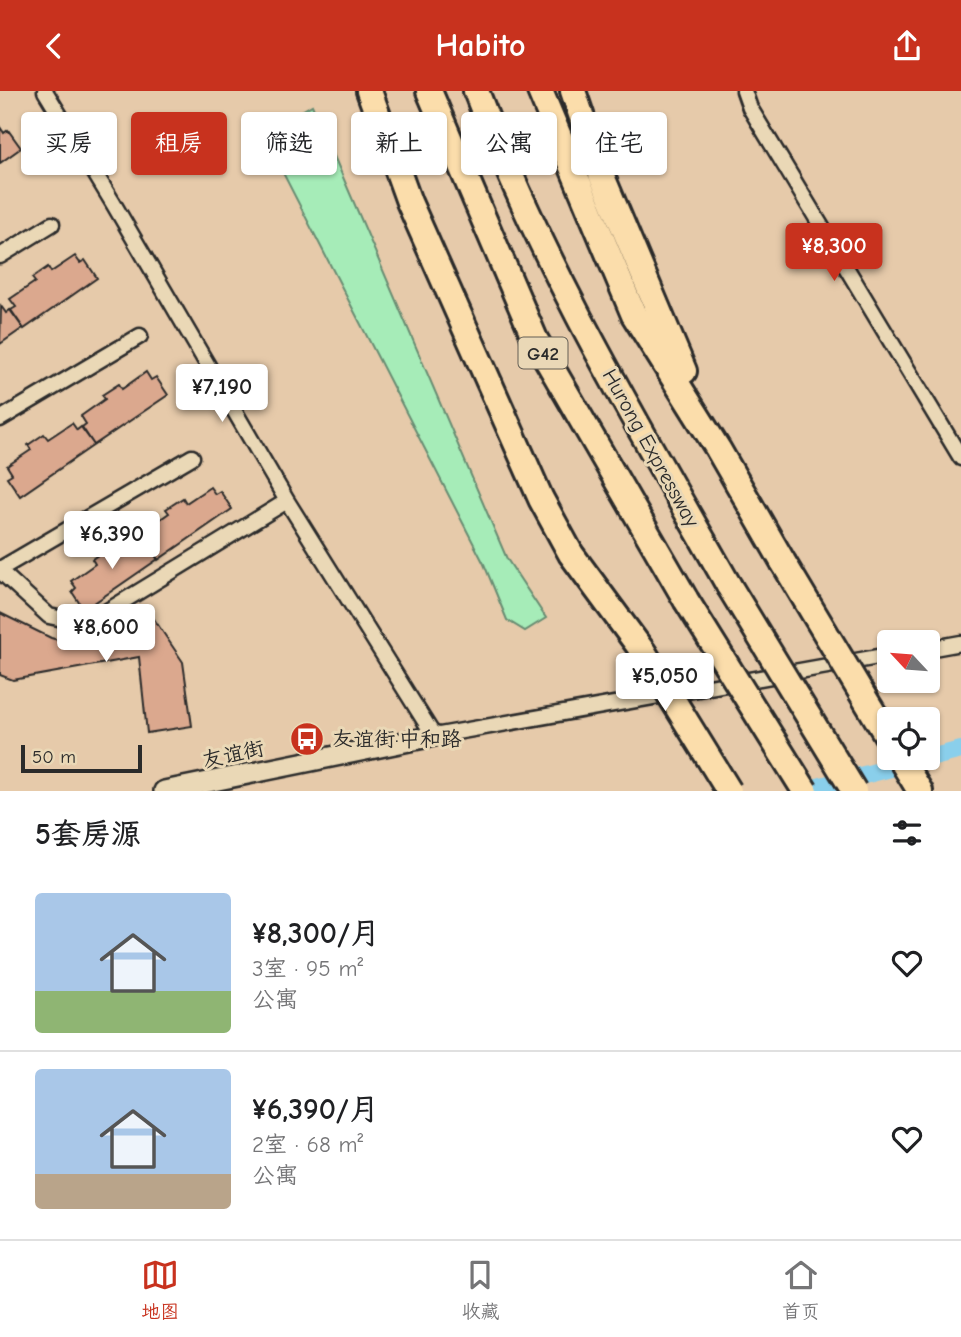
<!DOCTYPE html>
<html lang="zh">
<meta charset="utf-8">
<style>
body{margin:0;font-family:"Comic Neue","LXGW WenKai TC",sans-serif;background:#f2f2f2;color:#202124;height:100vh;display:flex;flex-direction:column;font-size:26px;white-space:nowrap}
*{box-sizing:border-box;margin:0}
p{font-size:23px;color:#757577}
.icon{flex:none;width:38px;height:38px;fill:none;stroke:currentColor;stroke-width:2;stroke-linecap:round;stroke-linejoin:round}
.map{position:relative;height:700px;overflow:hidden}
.sheet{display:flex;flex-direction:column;background:#fff;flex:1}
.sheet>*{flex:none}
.hud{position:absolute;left:21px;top:21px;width:920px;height:63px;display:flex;gap:14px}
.needle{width:46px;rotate:296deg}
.tools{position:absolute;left:877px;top:539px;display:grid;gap:14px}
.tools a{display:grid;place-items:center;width:63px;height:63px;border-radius:7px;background:#fff;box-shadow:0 2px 5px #0004;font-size:35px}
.scale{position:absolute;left:21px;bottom:18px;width:121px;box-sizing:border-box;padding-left:7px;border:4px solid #2b2b2b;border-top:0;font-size:19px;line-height:24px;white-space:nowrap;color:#2b2b2b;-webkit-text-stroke:5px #ead8b6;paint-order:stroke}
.price{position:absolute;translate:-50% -60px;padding:0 16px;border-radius:7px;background:#fff;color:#222;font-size:23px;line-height:46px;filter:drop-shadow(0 2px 4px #0008)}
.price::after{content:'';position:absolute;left:50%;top:42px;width:21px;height:16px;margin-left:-10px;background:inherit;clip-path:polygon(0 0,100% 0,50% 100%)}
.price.active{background:#c8321e;color:#fff}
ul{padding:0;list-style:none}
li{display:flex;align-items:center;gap:21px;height:175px;padding:0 35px}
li+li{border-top:2px solid #e0e0e0}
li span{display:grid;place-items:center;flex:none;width:196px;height:140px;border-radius:7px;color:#555}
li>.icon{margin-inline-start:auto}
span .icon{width:84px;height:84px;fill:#fffc;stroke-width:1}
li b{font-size:30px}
h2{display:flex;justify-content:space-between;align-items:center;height:84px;padding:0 35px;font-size:30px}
.tag{padding:0 24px;border-radius:7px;background:#fff;box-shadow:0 2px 5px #0004;font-size:24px;line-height:63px}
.tag.active{background:#c8321e;color:#fff}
header{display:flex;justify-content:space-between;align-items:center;height:91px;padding:0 35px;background:#c8321e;color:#fff;font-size:32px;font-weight:800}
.tab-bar{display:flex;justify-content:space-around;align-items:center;height:98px;border-top:2px solid #e0e0e0;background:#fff;font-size:19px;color:#757577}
.tab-bar a{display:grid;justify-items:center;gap:4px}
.tab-bar .active{color:#c8321e}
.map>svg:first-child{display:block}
.green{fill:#a6ecb8;stroke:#688c72;stroke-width:2}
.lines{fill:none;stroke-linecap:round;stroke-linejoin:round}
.canal{stroke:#8acfeb;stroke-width:18}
.building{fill:#dba88e;stroke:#2b2b2b;stroke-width:2}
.street-casing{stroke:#2b2b2b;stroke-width:19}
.secondary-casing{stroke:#2b2b2b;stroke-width:24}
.highway-casing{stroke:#2b2b2b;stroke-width:30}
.street{stroke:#ead8b6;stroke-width:14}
.secondary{stroke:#ead8b6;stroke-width:19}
.highway{stroke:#fbddab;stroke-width:24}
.highway-bridge-casing{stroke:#2b2b2b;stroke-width:30;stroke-linecap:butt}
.highway-bridge{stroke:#fbddab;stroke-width:24}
.labels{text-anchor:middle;stroke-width:6;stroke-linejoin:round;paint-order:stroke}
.shield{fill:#ead8b6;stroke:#645f55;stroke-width:2}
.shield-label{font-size:19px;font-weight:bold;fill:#2b2b2b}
.street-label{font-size:21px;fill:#2b2b2b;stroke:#ead8b6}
.poi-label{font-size:21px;fill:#2b2b2b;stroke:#ead8b6;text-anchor:start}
</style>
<header><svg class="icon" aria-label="back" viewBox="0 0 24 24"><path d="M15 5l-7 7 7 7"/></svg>Habito<svg class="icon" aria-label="share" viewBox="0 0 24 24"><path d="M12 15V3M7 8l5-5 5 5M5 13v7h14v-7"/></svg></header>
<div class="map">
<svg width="961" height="700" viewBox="0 0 961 700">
<rect width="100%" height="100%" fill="#e6caaa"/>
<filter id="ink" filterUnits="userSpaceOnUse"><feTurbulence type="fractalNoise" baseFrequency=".0143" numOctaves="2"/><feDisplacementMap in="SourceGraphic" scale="14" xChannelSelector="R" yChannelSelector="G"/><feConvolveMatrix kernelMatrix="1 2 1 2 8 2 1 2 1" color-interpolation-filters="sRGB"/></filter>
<g filter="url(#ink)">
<path class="green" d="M312,14L507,468L546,527L525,540L507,529L484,473L263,43Z"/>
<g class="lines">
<path class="canal" d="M802,700L961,659"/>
</g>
<path class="building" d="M0,36L4,42L8,39L21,57L0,72Z
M75,165L80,172L85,169L97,187L24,238L11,219L16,216L10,208L35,191L32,187L48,176L51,181Z
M1,215L6,222L10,219L23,237L0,253Z
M146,281L151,289L156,286L168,304L94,354L82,336L86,333L81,325L105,308L102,304L119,293L122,298Z
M72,332L77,339L81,336L94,354L20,405L7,386L12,383L7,375L31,359L28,354L44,343L48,348Z
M210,396L215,403L220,400L232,418L158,469L146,450L150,447L145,439L169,422L166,418L183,407L186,412Z
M136,446L141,453L145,450L158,468L84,519L72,501L76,497L71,490L95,473L92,468L109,457L112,462Z
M0,522L51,547L76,554L101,553L150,522L183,571L192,635L147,642L139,566L13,589L0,584Z"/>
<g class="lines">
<g class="street-casing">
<path id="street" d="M45,0L113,112L287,410L434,645L889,564
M744,0L750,17L961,367
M0,165L52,133
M0,328L140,245
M0,478L192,366
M0,480L49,525L86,533L287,410
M928,558L961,552"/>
</g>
<g class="secondary-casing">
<path id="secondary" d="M164,700L434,645"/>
</g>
<g class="highway-casing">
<path id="highway" d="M369,0L409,111L541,408L571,463L644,562
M429,0L535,248L686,509
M476,0C542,174 637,333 729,495
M540,0L634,224L718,358L783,471
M573,0L601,83L684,280
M900,667L920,700"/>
</g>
<use href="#street" class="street"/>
<use href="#secondary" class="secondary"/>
<use href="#highway" class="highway"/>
<g class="highway-bridge-casing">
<path id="highway-bridge" d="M783,471L889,648
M729,495L854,700
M686,509L805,700
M644,562L729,700"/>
</g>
<use href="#highway-bridge" class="highway-bridge"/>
</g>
</g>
<defs>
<g id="bus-disc" transform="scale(1.75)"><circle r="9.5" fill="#c8321e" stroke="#ead8b6"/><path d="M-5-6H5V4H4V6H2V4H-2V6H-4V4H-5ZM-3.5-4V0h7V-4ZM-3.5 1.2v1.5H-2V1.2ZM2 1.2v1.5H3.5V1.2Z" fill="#fff"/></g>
</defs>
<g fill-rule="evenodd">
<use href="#bus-disc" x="307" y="648"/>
</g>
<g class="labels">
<rect class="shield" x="518.5" y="246.5" width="49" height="31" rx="5"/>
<g class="shield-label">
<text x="543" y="269">G42</text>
</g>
<g class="street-label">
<text transform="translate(651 357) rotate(61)" y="7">Hurong Expressway</text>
<text transform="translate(233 663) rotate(-12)" y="7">友谊街</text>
</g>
<g class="poi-label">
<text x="332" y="655">友谊街·中和路</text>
</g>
</g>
</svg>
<div class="tools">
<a><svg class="needle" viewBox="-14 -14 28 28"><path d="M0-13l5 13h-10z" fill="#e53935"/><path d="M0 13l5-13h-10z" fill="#757577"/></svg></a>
<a><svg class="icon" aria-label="locate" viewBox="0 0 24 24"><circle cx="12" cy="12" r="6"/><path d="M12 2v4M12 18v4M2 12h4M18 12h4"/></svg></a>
</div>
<div class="scale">50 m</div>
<b class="price active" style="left:834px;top:192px">¥8,300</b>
<b class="price" style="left:222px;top:333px">¥7,190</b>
<b class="price" style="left:112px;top:480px">¥6,390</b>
<b class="price" style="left:106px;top:573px">¥8,600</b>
<b class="price" style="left:665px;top:622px">¥5,050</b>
<div class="hud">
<a class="tag">买房</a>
<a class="tag active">租房</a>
<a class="tag">筛选</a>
<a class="tag">新上</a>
<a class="tag">公寓</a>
<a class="tag">住宅</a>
</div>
</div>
<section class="sheet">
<h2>5套房源<svg class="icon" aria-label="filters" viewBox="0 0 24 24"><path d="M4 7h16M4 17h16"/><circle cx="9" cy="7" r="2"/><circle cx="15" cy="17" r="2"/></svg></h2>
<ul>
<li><span style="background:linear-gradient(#a9c7e8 70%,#8fb573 0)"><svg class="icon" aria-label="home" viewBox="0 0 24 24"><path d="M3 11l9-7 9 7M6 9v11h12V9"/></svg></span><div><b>¥8,300/月</b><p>3室 · 95 m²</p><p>公寓</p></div><svg class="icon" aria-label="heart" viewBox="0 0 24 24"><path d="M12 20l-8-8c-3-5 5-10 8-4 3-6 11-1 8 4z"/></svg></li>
<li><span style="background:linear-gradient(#a9c7e8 75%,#b9a48a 0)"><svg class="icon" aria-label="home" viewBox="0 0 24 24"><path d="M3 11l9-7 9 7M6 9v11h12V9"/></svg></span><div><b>¥6,390/月</b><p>2室 · 68 m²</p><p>公寓</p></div><svg class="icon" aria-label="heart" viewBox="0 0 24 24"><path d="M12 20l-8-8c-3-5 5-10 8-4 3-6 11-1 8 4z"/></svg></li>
</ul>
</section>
<nav class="tab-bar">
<a class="active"><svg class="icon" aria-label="map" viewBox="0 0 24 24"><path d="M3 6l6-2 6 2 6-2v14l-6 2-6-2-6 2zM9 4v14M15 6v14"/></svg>地图</a>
<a><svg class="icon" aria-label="saved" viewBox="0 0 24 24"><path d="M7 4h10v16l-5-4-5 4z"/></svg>收藏</a>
<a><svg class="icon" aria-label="home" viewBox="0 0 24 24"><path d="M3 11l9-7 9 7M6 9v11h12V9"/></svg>首页</a>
</nav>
